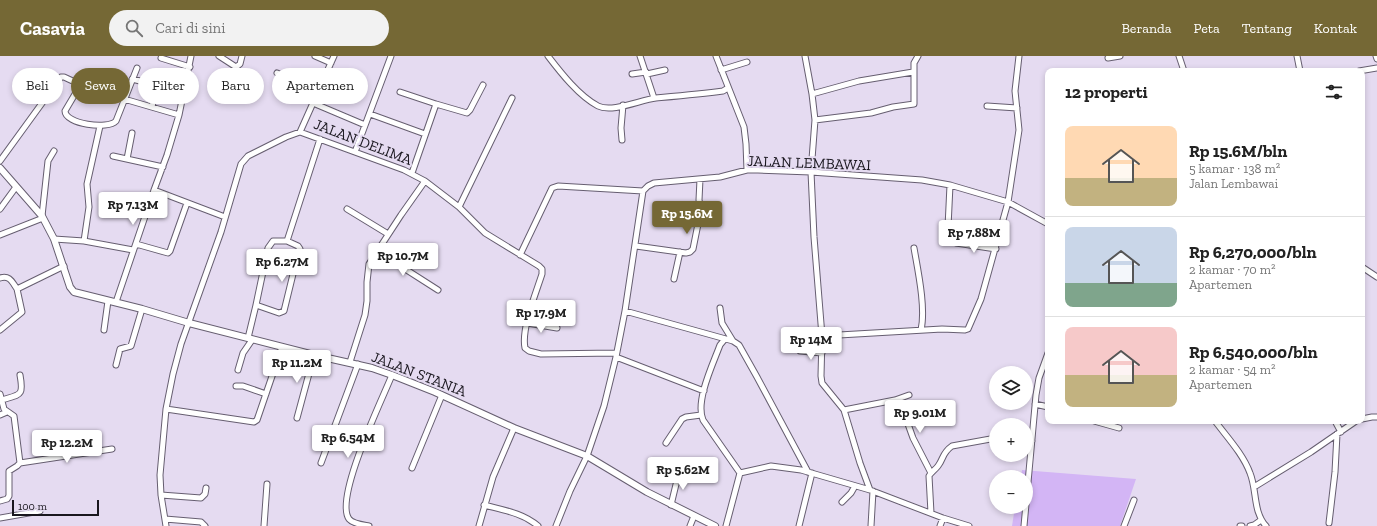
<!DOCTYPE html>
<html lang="id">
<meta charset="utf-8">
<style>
body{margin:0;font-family:"Zilla Slab",serif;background:#f2f2f2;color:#222;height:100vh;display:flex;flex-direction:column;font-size:15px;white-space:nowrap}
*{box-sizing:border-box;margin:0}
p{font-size:13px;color:#767676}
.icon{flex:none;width:22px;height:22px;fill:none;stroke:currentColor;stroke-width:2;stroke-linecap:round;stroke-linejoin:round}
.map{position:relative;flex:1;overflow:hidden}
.details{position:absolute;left:1045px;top:12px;width:320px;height:356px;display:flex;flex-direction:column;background:#fff;border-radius:8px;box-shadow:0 2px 6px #0003}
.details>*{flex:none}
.top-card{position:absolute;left:12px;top:12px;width:380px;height:36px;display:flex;gap:8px}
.tools{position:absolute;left:989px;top:310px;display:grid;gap:8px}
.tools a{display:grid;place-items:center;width:44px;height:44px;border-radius:50%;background:#fff;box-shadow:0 2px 6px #0003;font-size:20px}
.scale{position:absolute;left:12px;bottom:10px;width:87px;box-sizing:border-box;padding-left:4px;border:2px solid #19161e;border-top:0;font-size:11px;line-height:14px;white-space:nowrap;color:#19161e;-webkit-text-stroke:3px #e5dbf1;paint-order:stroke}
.price{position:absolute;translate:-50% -34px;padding:0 9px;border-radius:4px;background:#fff;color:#222;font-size:13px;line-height:26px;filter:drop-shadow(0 1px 2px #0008)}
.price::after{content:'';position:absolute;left:50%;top:24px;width:12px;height:9px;margin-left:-6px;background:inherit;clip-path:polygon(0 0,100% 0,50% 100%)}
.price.active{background:#756835;color:#fff}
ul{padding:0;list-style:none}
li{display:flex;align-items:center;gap:12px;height:100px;padding:0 20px}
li+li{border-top:1px solid #e0e0e0}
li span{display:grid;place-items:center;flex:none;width:112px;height:80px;border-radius:8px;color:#555}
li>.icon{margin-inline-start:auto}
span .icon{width:48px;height:48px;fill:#fffc;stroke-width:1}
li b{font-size:17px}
h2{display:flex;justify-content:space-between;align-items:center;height:48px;padding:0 20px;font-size:17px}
.chip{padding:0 14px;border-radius:18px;background:#fff;box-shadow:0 2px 6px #0003;font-size:14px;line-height:36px}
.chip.active{background:#756835;color:#fff}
header{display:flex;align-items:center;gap:24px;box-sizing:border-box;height:56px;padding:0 20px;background:#756835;color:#fff}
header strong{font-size:19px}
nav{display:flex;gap:22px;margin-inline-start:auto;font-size:14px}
.search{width:280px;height:36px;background:#f2f2f2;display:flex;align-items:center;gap:10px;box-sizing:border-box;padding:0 14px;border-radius:22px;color:#767676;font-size:15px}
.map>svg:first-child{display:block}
.green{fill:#d3b5f5}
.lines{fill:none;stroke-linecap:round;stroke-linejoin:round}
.minor-casing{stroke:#665e70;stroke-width:7}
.tertiary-casing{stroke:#665e70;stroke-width:8}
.minor{stroke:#fff;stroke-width:5}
.tertiary{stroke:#fff;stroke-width:6}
.labels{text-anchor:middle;stroke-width:4;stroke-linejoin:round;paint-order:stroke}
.street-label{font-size:15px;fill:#19161e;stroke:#e5dbf1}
</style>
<header>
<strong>Casavia</strong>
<div class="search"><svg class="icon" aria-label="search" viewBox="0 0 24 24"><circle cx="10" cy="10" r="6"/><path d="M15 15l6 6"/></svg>Cari di sini</div>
<nav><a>Beranda</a><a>Peta</a><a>Tentang</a><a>Kontak</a></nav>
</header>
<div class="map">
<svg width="1377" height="470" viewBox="0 0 1377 470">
<rect width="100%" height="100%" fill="#e5dbf1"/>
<path class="green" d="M1022,414L1136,423L1120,470H1012L1015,451H1026V421H1021Z"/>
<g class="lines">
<g class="minor-casing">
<path id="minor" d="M219,0L236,11L240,8L242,0
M315,0L331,7
M548,0C561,17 579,40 598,50C612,57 640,44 656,42C678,40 701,38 723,35L728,32
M640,0L654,42
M716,0L744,71L746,88L747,114
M805,0L812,38L815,64L811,116L814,181L822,280L821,320L822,327L844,354L860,407L870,434
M1179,0L1184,15
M1297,0L1300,15
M1376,0L1377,3
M161,2L190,11
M1108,2L1120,0
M721,14L747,6
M1359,15L1377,12
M277,17L318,36
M632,18L646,16
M647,18L665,14
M132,23L152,28L154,30L155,37L152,51
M400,36L436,48
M812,38L859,25L913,16
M124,43L179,59
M313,47L365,69
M987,50L1017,52
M370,58L425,78
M815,64L871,57L893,51L914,48V7L918,0
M300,76L334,0
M622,84L621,72L623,49
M355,96L391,0
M113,100L163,111
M127,103L132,77
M0,105L61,21H64L77,27L78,33L65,55C65,68 108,74 116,65L137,12
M412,117L436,48L467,57L470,54L483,29
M425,125L459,151L485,177L539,210L542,213V218C536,237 521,273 525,292L529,295L541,298L616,297
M154,134L225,161
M459,151L512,42
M0,153L16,131
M347,153L388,178
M42,160L48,105L54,95
M948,171L950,129
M0,179L43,162
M54,183L84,185L133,194
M84,185L89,151L87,128L100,70
M956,187L996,193
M136,188L168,197L170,195L187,147
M636,190L686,197L690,196L693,193L701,153L699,144L700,123
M914,192C918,215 926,252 921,274
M377,195L438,234
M520,199L552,132L558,130L643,135
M1362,211L1377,221
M0,222C10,219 12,226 17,233
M674,223L680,196
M116,246L154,134L167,99L179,59L191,0
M256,249L279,257L284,255L295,210L300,196V193L298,190L287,185
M720,252L722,267L733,285
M625,255L733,285L739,289L757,321L808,416
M527,267L557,272
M0,274L22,256L17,233L64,210
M104,274L108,245
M822,280L942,273L965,274L968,273L981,243L1008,146L1019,74L1015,35L1019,0
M248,282L256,249L268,192L273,185H287L320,83
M725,283L720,289C713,308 695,345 703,364L740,417
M800,295L822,297
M616,301L704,335
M116,309L120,293L131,290L142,253
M238,314L243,297L252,284
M236,330H243L266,338
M0,338L4,353L14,360L20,407L17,410L9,415V440L7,443L0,445
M899,343L913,382L931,417
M2,344C20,338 24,341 20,319
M1035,348L1048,351
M166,353L254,366L257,364L282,291
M844,354L895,344L909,339
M0,359L7,356
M297,362L314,299
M1362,363L1372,361H1377
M1094,365L1119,372
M1215,365C1227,381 1243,398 1250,417C1257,434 1253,456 1266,470
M1335,365L1341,376
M1026,384L1032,385
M666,387L682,363L686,361L701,359
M20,407L112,393
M321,407L358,308
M412,412L442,339
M1254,431L1311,396L1356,365
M161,439L201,442L205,438L206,432
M842,446L851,437L855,430
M484,449C503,454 523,457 538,470
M671,449L679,416
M931,457L929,420C931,416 935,414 938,410C944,402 942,397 952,390L996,382
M0,462L40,455
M165,463L201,466L205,470
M1329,467L1335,416L1337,378
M166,470L161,439L160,419L166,353L173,318L181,288L221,176L241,108L248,100L286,81L300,76L404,114L425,125L401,159L369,208L367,226V245L365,259L350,306
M264,470L267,428
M369,470C364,469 353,468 349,463C334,442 382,344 392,319
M479,470L493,421L514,372
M556,470L570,435L587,400L604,350L616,301L625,255L643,135L648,130L654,127L720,121L747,114H758L811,116L922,124L950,129L1008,146L1048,168
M690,470L694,460
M726,470L740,417L771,410L801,414L870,434L943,462L969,470
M799,470L812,417
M871,470L873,435
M940,470L943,462
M1024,470L1036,339L1039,322L1048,297
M1124,470L1134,444
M1240,470H1242
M1250,470L1254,469L1261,464"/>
</g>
<g class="tertiary-casing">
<path id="tertiary" d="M0,112L42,160L54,183L70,231L74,236L142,253L189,267L314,299L372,312L392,319L435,336L514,372L587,400L647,436L715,470"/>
</g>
<use href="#minor" class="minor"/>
<use href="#tertiary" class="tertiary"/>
</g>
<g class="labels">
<g class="street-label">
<text transform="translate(363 86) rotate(21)" y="5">JALAN DELIMA</text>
<text transform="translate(809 107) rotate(2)" y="5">JALAN LEMBAWAI</text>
<text transform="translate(419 318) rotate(21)" y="5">JALAN STANIA</text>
</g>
</g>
</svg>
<div class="tools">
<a><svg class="icon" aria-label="layers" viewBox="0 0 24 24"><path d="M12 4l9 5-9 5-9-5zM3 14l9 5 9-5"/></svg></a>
<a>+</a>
<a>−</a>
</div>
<div class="scale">100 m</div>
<b class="price" style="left:133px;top:170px">Rp 7.13M</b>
<b class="price active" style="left:687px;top:179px">Rp 15.6M</b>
<b class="price" style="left:974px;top:198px">Rp 7.88M</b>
<b class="price" style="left:403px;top:221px">Rp 10.7M</b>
<b class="price" style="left:282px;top:227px">Rp 6.27M</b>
<b class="price" style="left:541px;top:278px">Rp 17.9M</b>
<b class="price" style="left:811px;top:305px">Rp 14M</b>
<b class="price" style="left:297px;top:328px">Rp 11.2M</b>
<b class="price" style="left:920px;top:378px">Rp 9.01M</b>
<b class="price" style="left:348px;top:403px">Rp 6.54M</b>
<b class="price" style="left:67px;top:408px">Rp 12.2M</b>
<b class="price" style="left:683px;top:435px">Rp 5.62M</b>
<div class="top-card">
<a class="chip">Beli</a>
<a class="chip active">Sewa</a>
<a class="chip">Filter</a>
<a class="chip">Baru</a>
<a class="chip">Apartemen</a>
</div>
<section class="details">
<h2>12 properti<svg class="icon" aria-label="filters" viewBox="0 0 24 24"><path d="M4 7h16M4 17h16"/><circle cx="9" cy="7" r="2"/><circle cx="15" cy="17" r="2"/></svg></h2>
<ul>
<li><span style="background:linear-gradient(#ffd9b3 65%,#c2b280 0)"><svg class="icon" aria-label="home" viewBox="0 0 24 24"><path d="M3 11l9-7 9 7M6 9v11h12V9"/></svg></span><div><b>Rp 15.6M/bln</b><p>5 kamar · 138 m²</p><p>Jalan Lembawai</p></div></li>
<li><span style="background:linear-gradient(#c9d6e8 70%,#7fa58c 0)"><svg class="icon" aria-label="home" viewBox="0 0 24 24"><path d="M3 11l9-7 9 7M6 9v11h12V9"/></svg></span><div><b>Rp 6,270,000/bln</b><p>2 kamar · 70 m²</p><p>Apartemen</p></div></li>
<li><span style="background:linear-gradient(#f6c9c9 60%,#c2b280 0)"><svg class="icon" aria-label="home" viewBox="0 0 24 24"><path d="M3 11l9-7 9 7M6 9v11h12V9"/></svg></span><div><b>Rp 6,540,000/bln</b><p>2 kamar · 54 m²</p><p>Apartemen</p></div></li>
</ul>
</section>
</div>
